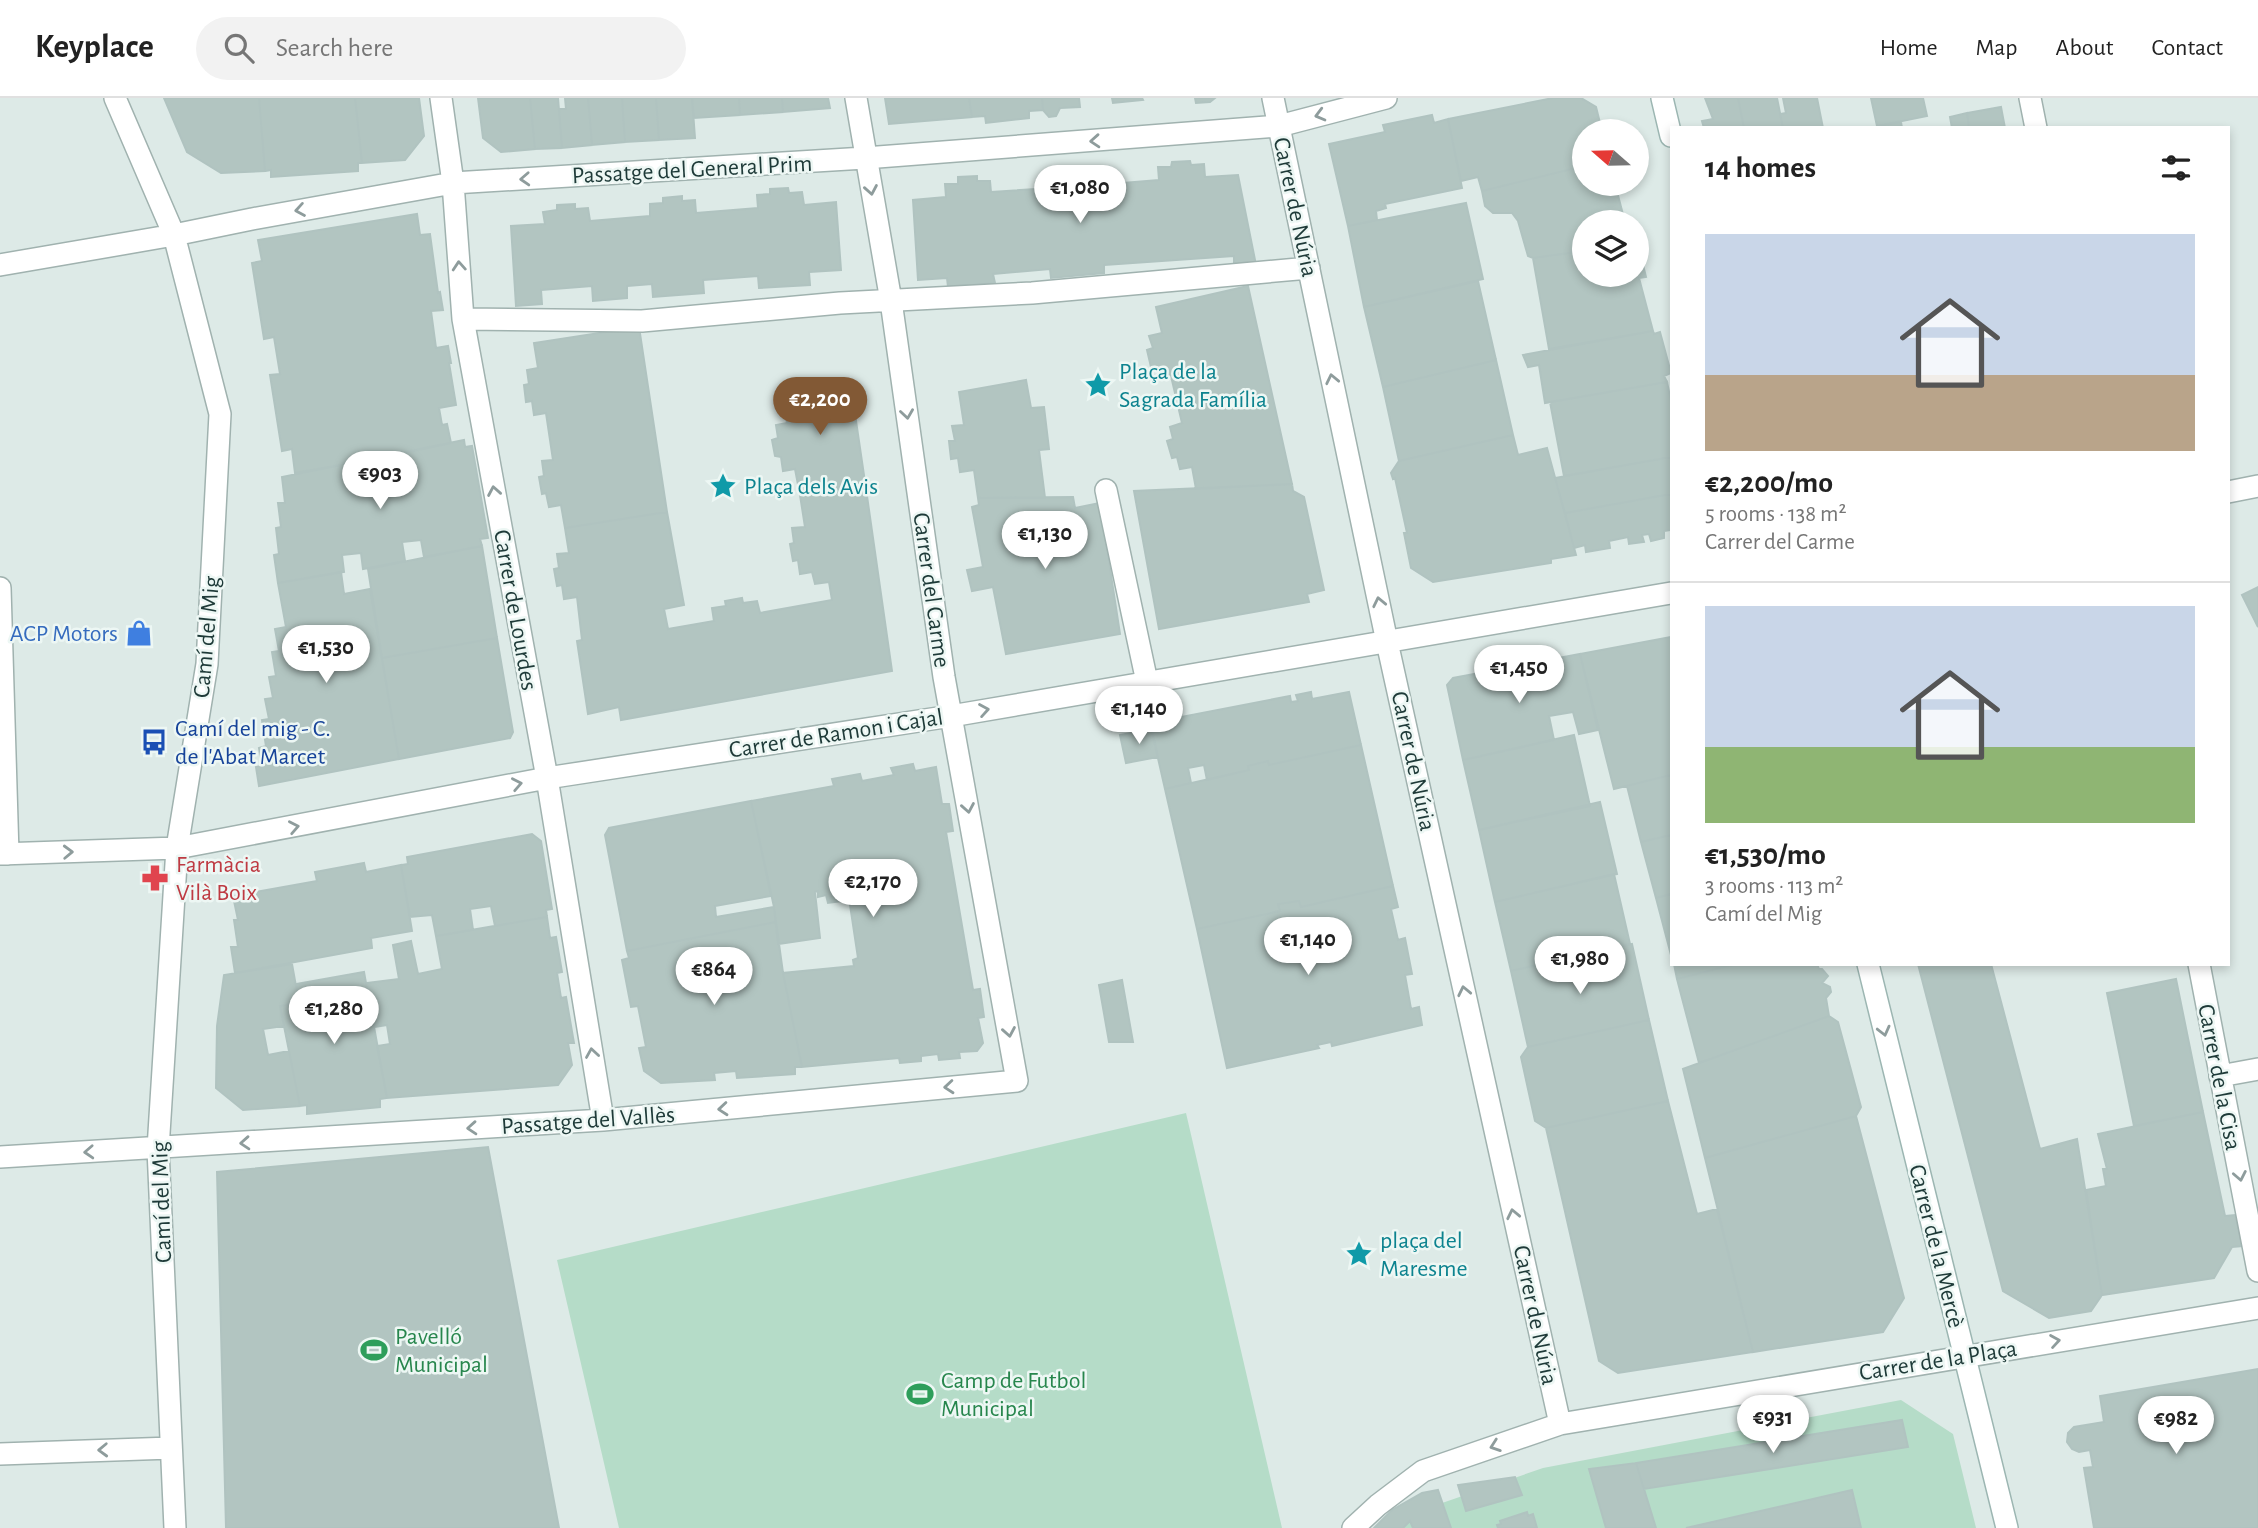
<!DOCTYPE html>
<meta charset="utf-8">
<style>
body{margin:0;font-family:"Alegreya Sans",sans-serif;background:#f2f2f2;color:#222;height:100vh;display:flex;flex-direction:column;font-size:26px;white-space:nowrap}
*{box-sizing:border-box;margin:0}
p{font-size:23px;color:#767676}
.icon{flex:none;width:38px;height:38px;fill:none;stroke:currentColor;stroke-width:2;stroke-linecap:round;stroke-linejoin:round}
.map{position:relative;flex:1;overflow:hidden}
.panel{position:absolute;left:1670px;top:28px;width:560px;height:840px;display:flex;flex-direction:column;background:#fff;border-radius:0px;box-shadow:0 4px 10px #0003}
.panel>*{flex:none}
.needle{width:46px;rotate:290deg}
.tools{position:absolute;left:1572px;top:21px;display:grid;gap:14px}
.tools a{display:grid;place-items:center;width:77px;height:77px;border-radius:50%;background:#fff;box-shadow:0 4px 10px #0003;font-size:35px}
.price{position:absolute;translate:-50% -60px;padding:0 16px;border-radius:24px;background:#fff;color:#222;font-size:23px;line-height:46px;filter:drop-shadow(0 2px 4px #0008)}
.price::after{content:'';position:absolute;left:50%;top:42px;width:21px;height:16px;margin-left:-10px;background:inherit;clip-path:polygon(0 0,100% 0,50% 100%)}
.price.on{background:#825935;color:#fff}
ul{padding:0;list-style:none}
li{display:grid;align-content:center;gap:14px;height:371px;padding:0 35px}
li+li{border-top:2px solid #e0e0e0}
li span{display:grid;place-items:center;height:217px;border-radius:0px;color:#555}
li>.icon{margin-inline-start:auto}
span .icon{width:126px;height:126px;fill:#fffc;stroke-width:1}
li b{font-size:30px}
h2{display:flex;justify-content:space-between;align-items:center;height:84px;padding:0 35px;font-size:30px}
header{display:flex;align-items:center;gap:42px;box-sizing:border-box;height:98px;padding:0 35px;background:#fff;border-bottom:2px solid #e0e0e0}
header strong{font-size:33px}
nav{display:flex;gap:38px;margin-inline-start:auto;font-size:24px}
.search{width:490px;height:63px;background:#f2f2f2;display:flex;align-items:center;gap:18px;box-sizing:border-box;padding:0 24px;border-radius:38px;color:#767676;font-size:26px}
.map>svg:first-child{display:block}
.green{fill:#b5dcc8}
.building{fill:#b2c5c1;stroke:#b0c3c0;stroke-width:2}
.lines{fill:none;stroke-linecap:round;stroke-linejoin:round}
.street-casing{stroke:#a0b2af;stroke-width:24}
.secondary-casing{stroke:#9cb6b2;stroke-width:24}
.street{stroke:#fff;stroke-width:21}
.secondary{stroke:#fff;stroke-width:21}
.oneway{stroke:#8e9c9c}
.labels{text-anchor:middle;stroke-width:5;stroke-linejoin:round;paint-order:stroke}
.street-label{font-size:24px;fill:#1e3a38;stroke:#edf7f4}
.culture-label{font-size:24px;fill:#0d838f;stroke:#edf7f4;text-anchor:start}
.shop-label{font-size:24px;fill:#366cbe;stroke:#edf7f4;text-anchor:end}
.transit-label{font-size:24px;fill:#164399;stroke:#edf7f4;text-anchor:start}
.health-label{font-size:24px;fill:#be3a42;stroke:#edf7f4;text-anchor:start}
.leisure-label{font-size:24px;fill:#27864d;stroke:#edf7f4;text-anchor:start}
</style>
<header>
<strong>Keyplace</strong>
<div class="search"><svg class="icon" aria-label="search" viewBox="0 0 24 24"><circle cx="10" cy="10" r="6"/><path d="M15 15l6 6"/></svg>Search here</div>
<nav><a>Home</a><a>Map</a><a>About</a><a>Contact</a></nav>
</header>
<div class="map">
<svg width="2258" height="1430" viewBox="0 0 2258 1430">
<rect width="100%" height="100%" fill="#ddeae7"/>
<path class="green" d="M1186,1015L1282,1430H619L557,1162Z
M1901,1302L1953,1336L1976,1430H1401L1419,1413L1543,1370Z"/>
<path class="building" d="M164,0H259L265,73L221,75L187,54Z
M259,0H355L362,65H358V73L271,79V72L265,73Z
M355,0H419L424,38L405,62L362,65Z
M478,0H530L535,51L501,54L483,40Z
M530,0H558L562,50L535,51Z
M565,0H588L592,47L562,50L559,11H566Z
M588,0H622L625,44L592,47Z
M622,0H656L659,42L625,44Z
M656,0H692L695,40L659,42Z
M692,0H739L740,17L694,20Z
M739,0H782L783,14L740,17Z
M782,0H828L830,10L783,14Z
M885,0H969L972,19L889,26Z
M969,0H1042L1043,12L1029,13V20L986,25L985,18L972,19Z
M1042,0H1079L1080,9L1060,10L1056,18L1049,19L1043,12Z
M1112,0H1142L1143,2L1113,5Z
M1195,0H1215L1210,4L1196,5Z
M1553,0H1581L1596,9L1602,33H1584V68L1482,93L1478,79L1461,83L1448,21Z
M1705,0H1738L1744,30H1704L1702,23L1713,21Z
M1738,0H1777L1783,30H1744Z
M1783,0H1817L1823,30H1783L1780,16L1786,15Z
M1871,0H1923L1927,18L1877,28Z
M2001,9L2005,30H1969L1967,15Z
M1967,15L1969,30H1952L1950,19Z
M1432,17L1434,25L1448,21L1462,90L1385,106L1386,110L1376,113L1377,122L1348,128L1329,46L1385,34L1383,27Z
M1901,24L1902,30H1877V28Z
M1190,63L1191,67L1204,66L1205,79L1238,77L1256,167L1234,168V158L1104,167V175L1051,180L1050,171L993,176L995,185L948,189L947,180L918,182L913,102L946,99L945,86H958V79L977,78V83H990L991,94L1052,90L1051,77H1065L1064,71L1084,70L1085,76L1098,75V87L1159,82L1158,69H1171L1172,64Z
M1584,68V86H1615L1625,124H1584V153L1533,160L1528,158L1518,123L1512,115H1493L1485,108L1482,93Z
M788,90L789,95L802,94L804,107L836,104L841,172L809,174L810,187L759,190L758,178L703,182L704,195L653,199L652,186L627,188V200L593,203L592,188L541,192L542,206L516,208L511,128L545,126L543,114L557,112V107L575,106V111L588,110L590,123L650,118V106L663,105V100L682,98V103L695,102L696,115L758,110L757,97L770,96V91Z
M1466,105L1483,181L1364,209L1348,128Z
M417,116L420,137L430,136L438,195L440,194L443,212L431,213L436,250L448,248L451,265H449L456,307L439,310L442,327L447,326L451,345L386,359L295,375L292,351L282,353L270,277L280,276L274,239L264,241L252,165L262,163L258,142Z
M1584,153V177H1636V159H1641L1646,179L1639,180L1653,233L1549,251L1533,160Z
M1478,183L1496,262L1383,289L1364,209Z
M1248,188L1292,386L1196,391L1192,369L1180,371L1177,359L1172,360L1167,343L1173,341L1170,329L1182,325L1171,278L1160,280L1156,268L1151,269L1147,252L1153,250L1149,238L1162,235L1156,209Z
M639,229L667,414L565,430L561,407L549,409L546,395L542,396L539,379L544,378L542,363L553,362L546,315L534,317L532,303L526,304L524,287L529,286L527,272L538,270L534,245Z
M1653,233L1654,236L1660,234L1671,275L1664,278L1667,284L1545,305L1539,267L1528,269L1523,257Z
M1496,262L1513,337L1399,363L1383,289Z
M850,282L865,384L800,397L795,371L783,373L781,359L775,358L772,342L778,340L776,327L787,325L782,292Z
M1026,282L1031,310L1044,309L1049,351L1039,352L1045,400H978L974,372L960,374L958,360L951,361L949,343H955L952,328L964,327L959,294Z
M1667,284L1671,303V359L1564,378L1550,304Z
M1513,337L1518,357L1547,350L1576,457L1551,461V465L1433,484L1411,470L1404,435H1407L1395,380L1393,381L1391,375L1399,363Z
M464,342L465,349L472,348L488,440L480,441L482,448L424,459L421,442L402,444L405,463L363,471L361,455L342,457L344,474L278,485L274,457L279,456L276,430L281,429L278,405H285L282,379Z
M1671,359V396L1565,415L1555,380Z
M865,384L892,573L621,622L619,609L588,616L577,543L582,542L577,499L564,501L562,487L557,488L554,471L559,470L557,456L569,455L565,430L667,414L684,507L664,511L668,531L714,523L712,510L726,508L725,503L742,500L743,505L757,503L760,515L832,502L829,484L815,486L812,474L800,476L798,462L793,463L790,446L794,445L792,430L805,429L800,397Z
M1292,386L1293,393L1304,399L1324,492L1307,496L1309,504L1159,531L1134,393Z
M1671,396V432L1664,433V440L1651,443L1649,436L1642,437L1644,444L1629,446L1628,439L1609,443L1610,450L1586,454L1585,447L1574,450L1565,415Z
M1073,399L1075,410L1100,405L1120,536L1006,556L993,489L972,493L967,472L983,469L972,409L979,407L978,400Z
M482,448L497,540L382,560L368,471Z
M341,474L344,496L370,491L399,661L259,688L256,669L262,668L259,650L266,648L262,622L269,621L265,601L273,600L269,579L276,578L272,554L279,553L275,531L286,529L278,485Z
M2258,489V529L2242,497Z
M1671,539V677L1614,691L1580,556Z
M497,540L513,634L510,640L399,661L382,560Z
M1580,556L1598,632L1579,636L1573,614L1549,618L1554,642L1463,662L1447,587L1453,580Z
M1311,594L1312,601L1349,594L1361,647L1269,667L1268,663L1248,668L1249,672L1207,682L1204,667L1188,670L1191,685L1165,691L1150,625L1290,598L1291,604L1298,603L1296,597Z
M1152,631L1158,659L1126,665L1120,637Z
M1574,637L1590,708L1479,732L1463,662Z
M1361,647L1393,788L1301,809L1299,803L1278,806L1280,813L1197,831L1165,691L1249,672L1248,668L1268,663L1269,667Z
M913,666L915,673L936,669L942,706H949L953,733L946,734L973,892L980,891L984,919L978,920L983,945L977,953L959,954L960,960L939,962L938,956L921,958V963L900,965L899,960L802,969L783,875L854,868L853,862L858,860L849,800L842,793L843,803L828,805L826,797L818,799V793L815,794L820,840L778,846L774,809L751,703L834,688L832,681L860,676L862,683L894,677L891,670Z
M1671,677V737L1641,744L1627,688Z
M751,703L771,798L715,808L716,819L774,809L776,824L627,853L605,737L609,730Z
M1600,704L1617,776L1495,804L1479,732Z
M532,736L541,743L552,811L546,812L547,819L495,828L491,808L470,811L473,832L436,838L432,817L410,819L401,767L408,766L407,759Z
M1671,737V796L1656,800L1641,744Z
M364,765L366,774L401,767L412,833L371,840L372,850L235,875L231,849H238L234,822H238L233,798L317,783L315,774Z
M1614,776L1630,846L1511,873L1495,804Z
M1393,788L1398,809L1391,811L1398,842L1405,840L1412,876L1405,877L1411,911L1419,909L1422,927L1332,948L1331,944L1317,947L1319,950L1227,970L1197,831L1280,813L1278,806L1299,803L1301,809Z
M1671,796V857L1656,800Z
M547,819L550,840L556,839L562,874L557,875L561,900L566,899L574,945H568L572,967L558,987L387,1000L377,948L390,946L387,927L374,929L366,885L399,881L393,847L411,843L418,876L442,871L436,838Z
M776,824L783,875L802,969H795V976L737,980L736,973L714,975L715,982L661,985L644,973L639,950L646,949L638,908L631,909L622,862L629,860L627,853Z
M1632,846L1649,922L1528,949L1511,873Z
M292,866L299,905L280,908L284,928L263,931L268,957L289,953L300,1008L243,1012L216,990L217,928L224,877Z
M1674,866H1736L1677,881Z
M1736,866H1817L1819,871H1822L1828,878L1822,885L1830,889L1831,894L1826,900L1829,918L1699,965L1677,881Z
M1918,866H1991L2040,1051L2077,1041L2102,1197L2091,1213L2049,1220L2003,1193Z
M364,874L387,1000L380,1001V1009L307,1016V1007L300,1008L280,908L299,905L296,886Z
M2176,881L2203,1014L2134,1028L2107,895Z
M1122,882L1133,944H1109L1099,887Z
M1829,918L1838,924L1861,1009L1856,1018L1705,1060L1683,971Z
M1649,922L1668,1003L1546,1030L1535,1023L1521,959L1528,949Z
M1668,1003L1697,1116L1717,1111L1753,1254L1618,1275L1599,1263L1546,1030Z
M2203,1014L2225,1118L2235,1117L2242,1148L2232,1149L2214,1180L2102,1197L2086,1092L2106,1088L2103,1071H2107L2098,1036Z
M1856,1018L1904,1200L1883,1234L1753,1254L1705,1060Z
M488,1049L559,1430H226L217,1074Z
M2258,1271V1430H2094L2084,1370L2093,1369L2090,1352L2079,1354L2072,1351L2067,1344L2068,1335L2074,1329L2104,1324L2100,1298Z
M1902,1322L1908,1349L1644,1391L1636,1365Z
M1636,1365L1656,1430H1606L1589,1371Z
M1515,1379L1522,1397L1466,1413L1458,1387Z
M1438,1392L1451,1430H1413L1410,1423L1403,1430H1374L1392,1412L1422,1395Z
M1852,1392L1861,1430H1686Z
M1527,1414L1528,1418L1533,1416L1537,1430H1498L1497,1427L1501,1426L1500,1423Z"/>
<g class="lines">
<g class="street-casing">
<path id="street" d="M115,0L174,137L220,316L207,566L177,750L158,1051L175,1430
M441,0L453,85L463,221L547,680L603,1022
M1273,0L1387,544L1560,1326
M2030,0L2036,30
M0,167L174,137L252,121L453,85L865,60L1279,28L1386,0
M463,221L642,223L840,205L1032,195L1309,170
M1106,392L1147,584
M2228,394L2258,388
M0,490L8,756
M0,756L177,750L547,680L951,618L1671,495
M2199,866L2258,1173
M2220,978L2258,971
M0,1059L603,1022L1017,983L944,579L891,203L856,0
M0,1356L171,1350
M1353,1430L1378,1407L1423,1373L1560,1326L2258,1210"/>
</g>
<g class="secondary-casing">
<path id="secondary" d="M1662,0L1671,38
M1868,866L2007,1430"/>
</g>
<use href="#street" class="street"/>
<use href="#secondary" class="secondary"/>
</g>
<defs><path id="oneway-chevron" d="M-2-3.5L2.5 0L-2 3.5" fill="none" stroke-width="1.6" stroke-linecap="round" stroke-linejoin="round" transform="scale(1.75)"/></defs>
<g class="oneway">
<use href="#oneway-chevron" transform="translate(1320 17) rotate(165)"/>
<use href="#oneway-chevron" transform="translate(1095 43) rotate(176)"/>
<use href="#oneway-chevron" transform="translate(525 81) rotate(177)"/>
<use href="#oneway-chevron" transform="translate(871 92) rotate(80)"/>
<use href="#oneway-chevron" transform="translate(300 112) rotate(170)"/>
<use href="#oneway-chevron" transform="translate(459 168) rotate(-94)"/>
<use href="#oneway-chevron" transform="translate(1332 281) rotate(-102)"/>
<use href="#oneway-chevron" transform="translate(907 316) rotate(82)"/>
<use href="#oneway-chevron" transform="translate(494 393) rotate(-100)"/>
<use href="#oneway-chevron" transform="translate(1379 504) rotate(-102)"/>
<use href="#oneway-chevron" transform="translate(984 612) rotate(-10)"/>
<use href="#oneway-chevron" transform="translate(517 686) rotate(-11)"/>
<use href="#oneway-chevron" transform="translate(968 710) rotate(80)"/>
<use href="#oneway-chevron" transform="translate(294 729) rotate(-11)"/>
<use href="#oneway-chevron" transform="translate(68 754) rotate(-2)"/>
<use href="#oneway-chevron" transform="translate(1464 893) rotate(-102)"/>
<use href="#oneway-chevron" transform="translate(1884 933) rotate(76)"/>
<use href="#oneway-chevron" transform="translate(1009 934) rotate(80)"/>
<use href="#oneway-chevron" transform="translate(592 955) rotate(-99)"/>
<use href="#oneway-chevron" transform="translate(949 989) rotate(175)"/>
<use href="#oneway-chevron" transform="translate(723 1011) rotate(175)"/>
<use href="#oneway-chevron" transform="translate(472 1030) rotate(176)"/>
<use href="#oneway-chevron" transform="translate(245 1045) rotate(176)"/>
<use href="#oneway-chevron" transform="translate(89 1054) rotate(177)"/>
<use href="#oneway-chevron" transform="translate(2240 1078) rotate(79)"/>
<use href="#oneway-chevron" transform="translate(1513 1116) rotate(-102)"/>
<use href="#oneway-chevron" transform="translate(2055 1243) rotate(-9)"/>
<use href="#oneway-chevron" transform="translate(1495 1348) rotate(161)"/>
<use href="#oneway-chevron" transform="translate(103 1352) rotate(178)"/>
</g>
<defs>
<g id="sight-bare" transform="scale(2.1)"><path d="M0-6L1.8-2.2L6-1.7L2.9 1.2L3.7 5.4L0 3.3L-3.7 5.4L-2.9 1.2L-6-1.7L-1.8-2.2Z" fill="#0f9aa8" stroke="#edf7f4" stroke-width="2.5" paint-order="stroke"/></g>
<g id="shop-bare" transform="scale(2.1)"><path d="M-5-2.5h2.3a2.7 3.5 0 0 1 5.4 0H5L5.5 6h-11ZM-1.5-2.5h3a1.5 2.3 0 0 0-3 0Z" fill="#3f7fe0" stroke="#edf7f4" stroke-width="2.5" paint-order="stroke"/></g>
<g id="bus-bare" transform="scale(2.1)"><path d="M-5-6H5V4H4V6H2V4H-2V6H-4V4H-5ZM-3.5-4V0h7V-4ZM-3.5 1.2v1.5H-2V1.2ZM2 1.2v1.5H3.5V1.2Z" fill="#1a4fb4" stroke="#edf7f4" stroke-width="2.5" paint-order="stroke"/></g>
<g id="pharmacy-bare" transform="scale(2.1)"><path d="M-2-6h4v4h4v4h-4v4h-4v-4h-4v-4h4Z" fill="#e0444e" stroke="#edf7f4" stroke-width="2.5" paint-order="stroke"/></g>
<g id="stadium-bare" transform="scale(2.1)"><path d="M0-5a6.5 5 0 1 0 0 10a6.5 5 0 1 0 0-10ZM-3.5-1.8h7v3.6h-7Z" fill="#2e9e5b" stroke="#edf7f4" stroke-width="2.5" paint-order="stroke"/></g>
</defs>
<g fill-rule="evenodd">
<use href="#sight-bare" x="1098" y="287"/>
<use href="#sight-bare" x="723" y="388"/>
<use href="#shop-bare" x="139" y="535"/>
<use href="#bus-bare" x="154" y="644"/>
<use href="#pharmacy-bare" x="155" y="780"/>
<use href="#sight-bare" x="1359" y="1156"/>
<use href="#stadium-bare" x="374" y="1252"/>
<use href="#stadium-bare" x="920" y="1296"/>
</g>
<g class="labels">
<g class="street-label">
<text transform="translate(692 71) rotate(-3)" y="8">Passatge del General Prim</text>
<text transform="translate(1296 109) rotate(78)" y="8">Carrer de Núria</text>
<text transform="translate(932 492) rotate(82)" y="8">Carrer del Carme</text>
<text transform="translate(516 512) rotate(80)" y="8">Carrer de Lourdes</text>
<text transform="translate(206 539) rotate(-85)" y="8">Camí del Mig</text>
<text transform="translate(836 635) rotate(-9)" y="8">Carrer de Ramon i Cajal</text>
<text transform="translate(1414 663) rotate(78)" y="8">Carrer de Núria</text>
<text transform="translate(2220 979) rotate(79)" y="8">Carrer de la Cisa</text>
<text transform="translate(588 1022) rotate(-4)" y="8">Passatge del Vallès</text>
<text transform="translate(161 1104) rotate(-92)" y="8">Camí del Mig</text>
<text transform="translate(1937 1148) rotate(76)" y="8">Carrer de la Mercè</text>
<text transform="translate(1536 1217) rotate(78)" y="8">Carrer de Núria</text>
<text transform="translate(1938 1262) rotate(-9)" y="8">Carrer de la Plaça</text>
</g>
<g class="culture-label">
<text x="1119" y="281">Plaça de la<tspan x="1119" dy="28">Sagrada Família</tspan></text>
<text x="744" y="396">Plaça dels Avis</text>
<text x="1380" y="1150">plaça del<tspan x="1380" dy="28">Maresme</tspan></text>
</g>
<g class="shop-label">
<text x="118" y="543">ACP Motors</text>
</g>
<g class="transit-label">
<text x="175" y="638">Camí del mig - C.<tspan x="175" dy="28">de l'Abat Marcet</tspan></text>
</g>
<g class="health-label">
<text x="176" y="774">Farmàcia<tspan x="176" dy="28">Vilà Boix</tspan></text>
</g>
<g class="leisure-label">
<text x="395" y="1246">Pavelló<tspan x="395" dy="28">Municipal</tspan></text>
<text x="941" y="1290">Camp de Futbol<tspan x="941" dy="28">Municipal</tspan></text>
</g>
</g>
</svg>
<div class="tools">
<a><svg class="needle" viewBox="-14 -14 28 28"><path d="M0-13l5 13h-10z" fill="#e53935"/><path d="M0 13l5-13h-10z" fill="#767676"/></svg></a>
<a><svg class="icon" aria-label="layers" viewBox="0 0 24 24"><path d="M12 4l9 5-9 5-9-5zM3 14l9 5 9-5"/></svg></a>
</div>
<b class="price" style="left:1080px;top:127px">€1,080</b>
<b class="price on" style="left:820px;top:339px">€2,200</b>
<b class="price" style="left:380px;top:413px">€903</b>
<b class="price" style="left:1045px;top:473px">€1,130</b>
<b class="price" style="left:326px;top:587px">€1,530</b>
<b class="price" style="left:1519px;top:607px">€1,450</b>
<b class="price" style="left:1139px;top:648px">€1,140</b>
<b class="price" style="left:873px;top:821px">€2,170</b>
<b class="price" style="left:1308px;top:879px">€1,140</b>
<b class="price" style="left:1580px;top:898px">€1,980</b>
<b class="price" style="left:714px;top:909px">€864</b>
<b class="price" style="left:334px;top:948px">€1,280</b>
<b class="price" style="left:1773px;top:1357px">€931</b>
<b class="price" style="left:2176px;top:1358px">€982</b>
<section class="panel">
<h2>14 homes<svg class="icon" aria-label="filters" viewBox="0 0 24 24"><path d="M4 7h16M4 17h16"/><circle cx="9" cy="7" r="2"/><circle cx="15" cy="17" r="2"/></svg></h2>
<ul>
<li><span style="background:linear-gradient(#c9d6e8 65%,#b9a48a 0)"><svg class="icon" aria-label="home" viewBox="0 0 24 24"><path d="M3 11l9-7 9 7M6 9v11h12V9"/></svg></span><div><b>€2,200/mo</b><p>5 rooms · 138 m²</p><p>Carrer del Carme</p></div></li>
<li><span style="background:linear-gradient(#c9d6e8 65%,#8fb573 0)"><svg class="icon" aria-label="home" viewBox="0 0 24 24"><path d="M3 11l9-7 9 7M6 9v11h12V9"/></svg></span><div><b>€1,530/mo</b><p>3 rooms · 113 m²</p><p>Camí del Mig</p></div></li>
</ul>
</section>
</div>
